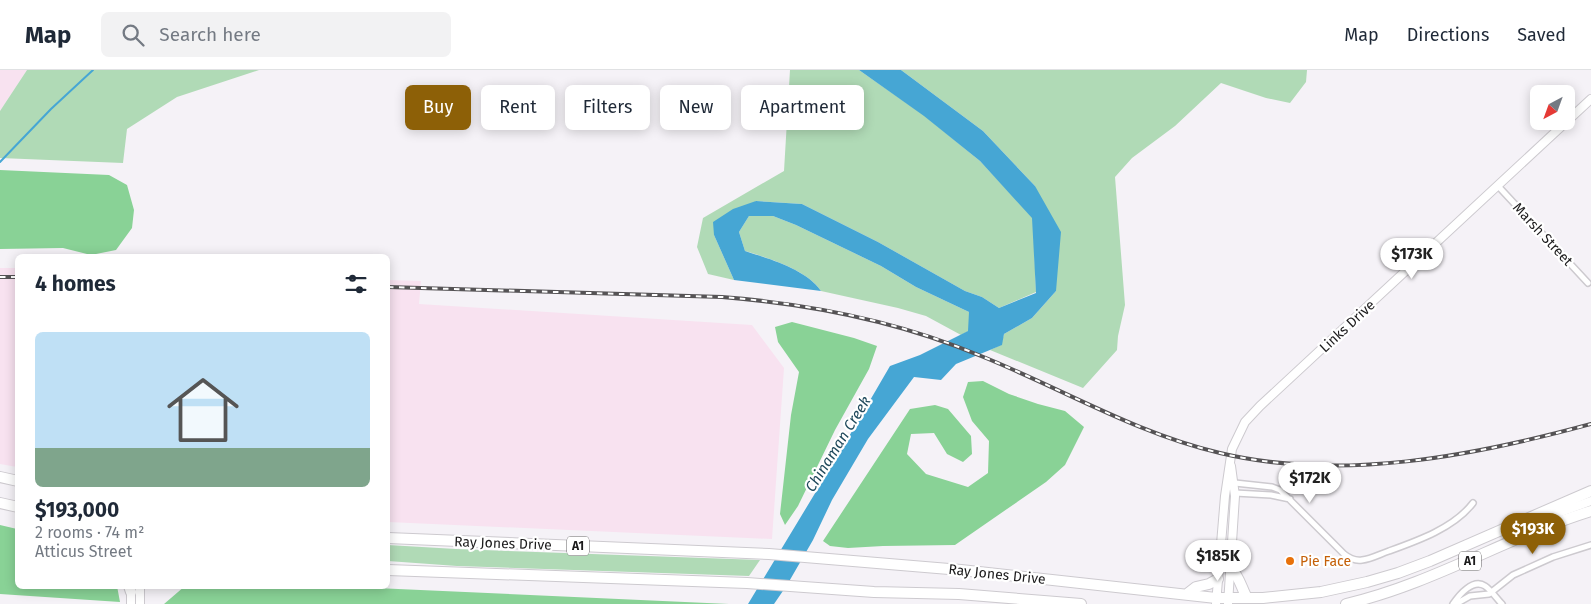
<!DOCTYPE html>
<meta charset="utf-8">
<style>
body{margin:0;font-family:"Fira Sans",sans-serif;background:#f2f2f3;color:#1f2937;height:100vh;display:flex;flex-direction:column;font-size:19px;white-space:nowrap}
*{box-sizing:border-box;margin:0}
p{font-size:16px;color:#747a83}
.icon{flex:none;width:28px;height:28px;fill:none;stroke:currentColor;stroke-width:2;stroke-linecap:round;stroke-linejoin:round}
.map{position:relative;flex:1;overflow:hidden}
.details{position:absolute;left:15px;top:184px;width:375px;height:335px;display:flex;flex-direction:column;background:#fff;border-radius:8px;box-shadow:0 2px 12px #0003}
.details>*{flex:none}
.banner{position:absolute;left:405px;top:15px;width:475px;height:45px;display:flex;gap:10px}
.needle{width:32px;rotate:221deg}
.tools{position:absolute;left:1530px;top:15px;display:grid;gap:10px}
.tools a{display:grid;place-items:center;width:45px;height:45px;border-radius:8px;background:#fff;box-shadow:0 2px 12px #0003;font-size:25px}
.price{position:absolute;translate:-50% -42px;padding:0 11px;border-radius:18px;background:#fff;color:#222;font-size:16px;line-height:32px;filter:drop-shadow(0 1px 2px #0008)}
.price::after{content:'';position:absolute;left:50%;top:30px;width:15px;height:11px;margin-left:-8px;background:inherit;clip-path:polygon(0 0,100% 0,50% 100%)}
.price.selected{background:#8d6007;color:#fff}
ul{padding:0;list-style:none}
li{display:grid;align-content:center;gap:10px;height:265px;padding:0 20px}
li+li{border-top:1px solid #e0e1e3}
li span{display:grid;place-items:center;height:155px;border-radius:8px;color:#555}
li>.icon{margin-inline-start:auto}
span .icon{width:90px;height:90px;fill:#fffc;stroke-width:1}
li b{font-size:21px}
h2{display:flex;justify-content:space-between;align-items:center;height:60px;padding:0 20px;font-size:21px}
.tag{padding:0 18px;border-radius:8px;background:#fff;box-shadow:0 2px 12px #0003;font-size:18px;line-height:45px}
.tag.selected{background:#8d6007;color:#fff}
header{display:flex;align-items:center;gap:30px;box-sizing:border-box;height:70px;padding:0 25px;background:#fff;border-bottom:1px solid #e0e1e3}
header strong{font-size:24px}
nav{display:flex;gap:28px;margin-inline-start:auto;font-size:18px}
.search{width:350px;height:45px;background:#f2f2f3;display:flex;align-items:center;gap:12px;box-sizing:border-box;padding:0 18px;border-radius:8px;color:#747a83;font-size:19px}
.map>svg:first-child{display:block}
.industrial{fill:#f8e2f0}
.green{fill:#b0dab6}
.forest{fill:#89d296}
.water{fill:#46a6d4}
.lines{fill:none;stroke-linecap:round;stroke-linejoin:round}
.stream{stroke:#46a6d4;stroke-width:2}
.street-casing{stroke:#cdcacf;stroke-width:8}
.secondary-casing{stroke:#cdcacf;stroke-width:10}
.highway-casing{stroke:#cdcacf;stroke-width:12}
.street{stroke:#fff;stroke-width:5}
.secondary{stroke:#fff;stroke-width:8}
.highway{stroke:#fff;stroke-width:10}
.rail-casing{stroke:#555355;stroke-width:4}
.rail{stroke:#fff;stroke-width:2;stroke-dasharray:5.5;stroke-linecap:butt}
.food-dot{fill:#e8710a;stroke:#fff;stroke-width:2}
.labels{text-anchor:middle;stroke-width:4.5;stroke-linejoin:round;paint-order:stroke}
.shield{fill:#fff;stroke:#605f60;stroke-width:1}
.shield-label{font-size:12px;font-weight:bold;fill:#1c1b1c}
.street-label{font-size:14px;fill:#1c1b1c;stroke:#fff}
.food-label{font-size:14px;fill:#c56008;stroke:#fff;text-anchor:start}
.water-label{font-size:15px;font-style:italic;fill:#20495c;stroke:#fff}
</style>
<header>
<strong>Map</strong>
<div class="search"><svg class="icon" aria-label="search" viewBox="0 0 24 24"><circle cx="10" cy="10" r="6"/><path d="M15 15l6 6"/></svg>Search here</div>
<nav><a>Map</a><a>Directions</a><a>Saved</a></nav>
</header>
<div class="map">
<svg width="1591" height="534" viewBox="0 0 1591 534">
<rect width="100%" height="100%" fill="#f5f2f7"/>
<path class="industrial" d="M0,0H27L0,41Z
M0,198H17V397L0,394Z
M388,210L421,211L419,234L752,255L784,298L772,469L388,452Z"/>
<path class="green" d="M27,0H259L177,27L127,59L123,93L0,88V41Z
M790,0H859L925,46L980,91L1033,148L1036,222L999,238L982,227L965,221L878,172L802,134L756,131L714,165L734,210L708,204L697,177L703,148L784,101Z
M901,0H1307L1306,12L1290,33L1266,28L1221,13L1175,56L1132,88L1115,107L1125,235L1118,266L1117,280L1083,318L990,280L1001,275L1004,264L1032,248L1056,221L1035,116L983,61Z
M749,146H773L796,155L881,196L916,217L969,242V261L961,265L926,246L898,238L821,221C807,200 768,188 745,181L739,162Z
M388,475L456,479L760,490L749,506L457,496L388,491Z"/>
<path class="forest" d="M0,100L109,105L127,115L134,140L132,158L116,180L91,185L63,178L0,179Z
M792,252L854,268L877,276L869,299L835,360L798,436L785,455L780,444L791,345L799,302L778,272L775,257Z
M983,311L1009,324L1038,334L1065,341L1084,357L1065,395L1046,412L955,475L883,476L848,478L830,476L823,471L910,339L935,335L948,339L971,366L972,384L963,392L947,384L934,363L911,364L907,384L926,404L968,417L988,403L989,371L972,351L963,327L968,312Z
M0,455L17,459L18,516H117L120,532L0,524Z
M185,516H331L729,534H164Z"/>
<path class="water" d="M859,0H901L983,61L1035,116L1061,162L1056,221L1032,248L1004,264L1002,275L956,294L941,310L914,307L868,369L832,430L813,470L787,515L774,534H748L837,387L890,296L920,285L968,261L969,242L916,217L881,196L796,155L773,146H749L739,162L745,181C769,189 806,199 821,221L734,210L714,165L713,152L733,139L756,131L802,134L878,172L965,221L982,227L999,238L1036,223L1032,148L980,91L924,46Z"/>
<g class="lines">
<path class="stream" d="M0,92L51,39L93,0"/>
<g class="street-casing">
<path id="street" d="M1498,116L1588,213
M1235,413L1272,417L1280,420L1344,484C1349,488 1356,491 1362,490C1371,489 1380,484 1389,481C1417,471 1454,458 1473,433
M1235,423L1271,425L1290,429
M1453,534C1459,525 1473,508 1485,516C1491,520 1497,529 1502,534
M1456,534L1470,526L1489,524L1513,505L1553,487L1591,475"/>
</g>
<g class="secondary-casing">
<path id="secondary" d="M1512,460L1591,431
M131,519V534
M140,534V516
M1216,534L1225,426L1232,379L1245,352L1260,336L1591,29
M1228,534L1235,426L1231,396"/>
</g>
<g class="highway-casing">
<path id="highway" d="M0,407L18,411
M0,433L18,437
M388,468L769,484L961,500L1216,528H1263L1321,522L1367,512L1398,503L1430,491L1591,421
M1231,498C1239,506 1242,519 1247,528
M388,500L747,513L874,522L959,524L1081,534
M129,516L131,522
M1187,524L1196,517L1209,514L1218,509
M1346,534C1432,514 1507,467 1591,441"/>
</g>
<use href="#street" class="street"/>
<use href="#secondary" class="secondary"/>
<use href="#highway" class="highway"/>
<g class="rail-casing">
<path id="rail" d="M0,207H18
M388,217L722,227C811,234 898,251 981,286C1061,318 1135,363 1220,383C1341,412 1473,386 1591,354"/>
</g>
<use href="#rail" class="rail"/>
</g>
<circle class="food-dot" cx="1290" cy="491" r="5"/>
<g class="labels">
<g class="shield">
<rect x="567" y="466.5" width="22" height="19" rx="4"/>
<rect x="1459" y="481.5" width="22" height="19" rx="4"/>
</g>
<g class="shield-label">
<text x="578" y="480">A1</text>
<text x="1470" y="495">A1</text>
</g>
<g class="street-label">
<text transform="translate(1543 164) rotate(47)" y="5">Marsh Street</text>
<text transform="translate(1347 256) rotate(-43)" y="5">Links Drive</text>
<text transform="translate(503 473) rotate(2)" y="5">Ray Jones Drive</text>
<text transform="translate(997 504) rotate(6)" y="5">Ray Jones Drive</text>
</g>
<g class="food-label">
<text x="1300" y="496">Pie Face</text>
</g>
<g class="water-label">
<text transform="translate(838 374) rotate(-58)" y="5">Chinaman Creek</text>
</g>
</g>
</svg>
<div class="tools">
<a><svg class="needle" viewBox="-14 -14 28 28"><path d="M0-13l5 13h-10z" fill="#e53935"/><path d="M0 13l5-13h-10z" fill="#747a83"/></svg></a>
</div>
<b class="price" style="left:1412px;top:210px">$173K</b>
<b class="price" style="left:1310px;top:434px">$172K</b>
<b class="price selected" style="left:1533px;top:485px">$193K</b>
<b class="price" style="left:1218px;top:512px">$185K</b>
<div class="banner">
<a class="tag selected">Buy</a>
<a class="tag">Rent</a>
<a class="tag">Filters</a>
<a class="tag">New</a>
<a class="tag">Apartment</a>
</div>
<section class="details">
<h2>4 homes<svg class="icon" aria-label="filters" viewBox="0 0 24 24"><path d="M4 7h16M4 17h16"/><circle cx="9" cy="7" r="2"/><circle cx="15" cy="17" r="2"/></svg></h2>
<ul>
<li><span style="background:linear-gradient(#bfe0f5 75%,#7fa58c 0)"><svg class="icon" aria-label="home" viewBox="0 0 24 24"><path d="M3 11l9-7 9 7M6 9v11h12V9"/></svg></span><div><b>$193,000</b><p>2 rooms · 74 m²</p><p>Atticus Street</p></div></li>
</ul>
</section>
</div>
